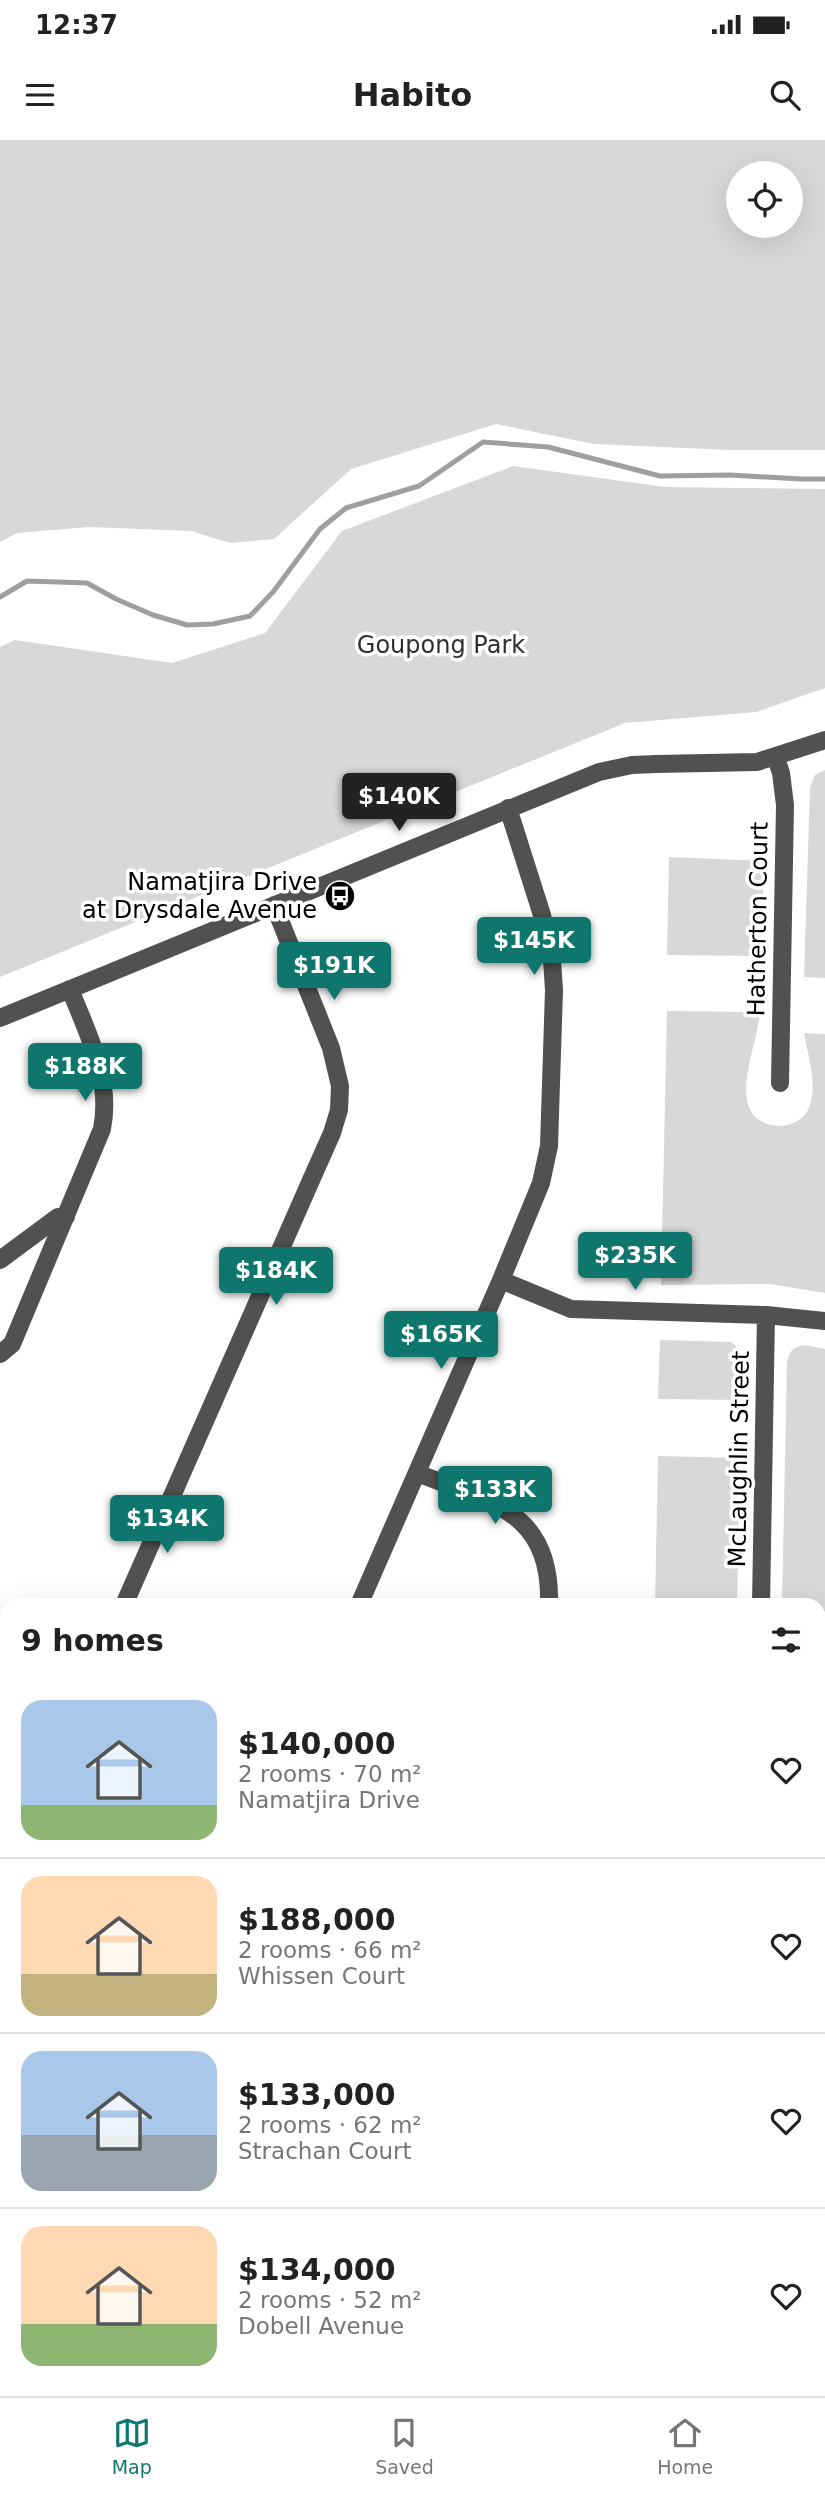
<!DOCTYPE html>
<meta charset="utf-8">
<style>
body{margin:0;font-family:"DejaVu Sans",sans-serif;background:#f2f2f2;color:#222;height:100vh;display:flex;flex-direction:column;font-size:26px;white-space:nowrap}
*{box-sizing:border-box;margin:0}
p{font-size:23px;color:#767676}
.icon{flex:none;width:38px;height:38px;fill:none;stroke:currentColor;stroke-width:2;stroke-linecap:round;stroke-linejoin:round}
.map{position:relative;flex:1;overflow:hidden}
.panel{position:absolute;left:0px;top:1458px;width:826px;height:800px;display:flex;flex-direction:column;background:#fff;border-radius:21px 21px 0 0;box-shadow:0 7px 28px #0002}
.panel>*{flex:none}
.fabs{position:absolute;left:726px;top:21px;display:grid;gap:14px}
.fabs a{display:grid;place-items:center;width:77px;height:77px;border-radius:50%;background:#fff;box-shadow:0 7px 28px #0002;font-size:35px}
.price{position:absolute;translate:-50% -60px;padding:0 16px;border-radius:7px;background:#0f766e;color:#fff;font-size:23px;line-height:46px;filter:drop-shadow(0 2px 4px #0008)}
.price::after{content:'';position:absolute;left:50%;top:42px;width:21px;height:16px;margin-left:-10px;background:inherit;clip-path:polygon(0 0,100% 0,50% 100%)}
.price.on{background:#222;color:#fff}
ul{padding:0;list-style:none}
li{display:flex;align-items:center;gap:21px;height:175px;padding:0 21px}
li+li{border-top:2px solid #e0e0e0}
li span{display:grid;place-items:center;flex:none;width:196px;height:140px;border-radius:21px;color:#555}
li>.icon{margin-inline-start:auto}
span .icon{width:84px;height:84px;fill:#fffc;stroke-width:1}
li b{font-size:30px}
h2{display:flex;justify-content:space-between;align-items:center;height:84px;padding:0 21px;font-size:30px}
.status{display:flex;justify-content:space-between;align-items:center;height:49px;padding:0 35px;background:#fff;direction:ltr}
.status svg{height:19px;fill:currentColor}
header{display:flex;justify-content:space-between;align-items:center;height:91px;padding:0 21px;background:#fff;font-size:32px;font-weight:800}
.menu{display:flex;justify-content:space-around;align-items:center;height:98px;border-top:2px solid #e0e0e0;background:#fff;font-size:19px;color:#767676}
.menu a{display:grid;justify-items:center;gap:4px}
.menu .on{color:#0f766e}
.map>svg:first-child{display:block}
.green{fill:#d8d8d8;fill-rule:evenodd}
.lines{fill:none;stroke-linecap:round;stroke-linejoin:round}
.stream{stroke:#9f9f9f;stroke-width:5}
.minor{stroke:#515151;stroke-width:18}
.major{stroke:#000;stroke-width:18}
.labels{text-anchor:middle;stroke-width:7;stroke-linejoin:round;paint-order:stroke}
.park-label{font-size:24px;fill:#2f2f2f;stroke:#fff}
.poi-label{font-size:24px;fill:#000;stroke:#fff;text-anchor:end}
.street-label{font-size:24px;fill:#000;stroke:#fff}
</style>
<div class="status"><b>12:37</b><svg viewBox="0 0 49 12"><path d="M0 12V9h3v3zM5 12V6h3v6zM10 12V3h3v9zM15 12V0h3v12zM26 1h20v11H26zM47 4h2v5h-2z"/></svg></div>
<header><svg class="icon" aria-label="menu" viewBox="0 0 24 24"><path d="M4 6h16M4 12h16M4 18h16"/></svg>Habito<svg class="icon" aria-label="search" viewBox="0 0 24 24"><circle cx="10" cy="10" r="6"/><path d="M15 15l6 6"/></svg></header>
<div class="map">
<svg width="825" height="2256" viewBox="0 0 825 2256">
<rect width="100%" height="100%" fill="#fff"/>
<path class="green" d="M0,0H825V310H730L594,304L496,284L351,329L274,399L230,403L191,391L89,387L17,393L0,402ZM738,33H791V86H738Z
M513,326L665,347L825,349V548L756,572L625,583L0,837V507L15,500L172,523L265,493L342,391Z
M825,630V838L804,837L810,647L815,635Z
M669,717L764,721L761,816L667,815Z
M667,871L760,872C758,899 739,943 749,967C758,992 799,992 809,968C818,945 808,916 804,893L825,894V1153L770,1144L661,1145Z
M660,1200L731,1202C748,1214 741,1241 741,1260L658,1259Z
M805,1205L825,1209V1577H819V1465H782L787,1222C790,1210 793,1207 805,1205Z
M658,1316L740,1318L737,1465H655Z
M819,1631L825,1632V1797H819Z"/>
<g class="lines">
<path class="stream" d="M0,457L27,441L87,443L116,459L153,475L187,485L213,484L250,476L273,452L320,389L346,368L419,346L483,302L548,307L660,336L730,335L801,339H825"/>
<path class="minor" d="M776,618L781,633L785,665L780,943
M0,878L599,632L632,625L656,624L757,622L825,600
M0,1120L58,1077H66
M501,1140L571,1169L766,1175L825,1181
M0,1214L12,1204L102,989C112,939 88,895 70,849
M417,1333C490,1362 552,1370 549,1465
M124,1465L312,1038L332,993L339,970L340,946L331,908L274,765
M359,1465L501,1140L541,1043L549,1006L554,850L552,820L542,775L508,668
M761,1465L766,1175
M0,1602L7,1611
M819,2012H825
M0,2240L7,2241
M162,2250H179
M209,2250L260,2253
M290,2254H355L357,2250"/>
<path class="major" d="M0,1960L7,1968
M0,2018L7,2025
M819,2225H825
M501,2250L533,2254L646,2256
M696,2256L697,2250"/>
</g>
<defs>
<g id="bus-disc" transform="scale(1.575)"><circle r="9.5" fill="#000" stroke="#fff"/><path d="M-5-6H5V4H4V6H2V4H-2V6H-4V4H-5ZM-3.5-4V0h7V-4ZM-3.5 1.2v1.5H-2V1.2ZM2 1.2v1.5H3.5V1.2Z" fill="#fff"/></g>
</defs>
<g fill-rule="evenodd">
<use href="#bus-disc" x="340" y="756"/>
</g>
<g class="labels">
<g class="park-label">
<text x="441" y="513">Goupong Park</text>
</g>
<g class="poi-label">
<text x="317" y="750">Namatjira Drive<tspan x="317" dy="28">at Drysdale Avenue</tspan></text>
</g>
<g class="street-label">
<text transform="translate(758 779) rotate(-89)" y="8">Hatherton Court</text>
<text transform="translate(739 1319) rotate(-89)" y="8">McLaughlin Street</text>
</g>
</g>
</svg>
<div class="fabs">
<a><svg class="icon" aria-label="locate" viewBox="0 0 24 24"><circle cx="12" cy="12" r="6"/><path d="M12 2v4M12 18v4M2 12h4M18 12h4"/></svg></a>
</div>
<b class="price on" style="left:399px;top:693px">$140K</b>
<b class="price" style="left:534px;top:837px">$145K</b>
<b class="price" style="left:334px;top:862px">$191K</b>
<b class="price" style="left:85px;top:963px">$188K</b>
<b class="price" style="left:635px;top:1152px">$235K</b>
<b class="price" style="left:276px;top:1167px">$184K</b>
<b class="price" style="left:441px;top:1231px">$165K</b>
<b class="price" style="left:495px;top:1386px">$133K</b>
<b class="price" style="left:167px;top:1415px">$134K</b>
<section class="panel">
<h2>9 homes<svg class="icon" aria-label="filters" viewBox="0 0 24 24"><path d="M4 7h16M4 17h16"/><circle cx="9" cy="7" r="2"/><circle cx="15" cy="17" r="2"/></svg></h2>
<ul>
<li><span style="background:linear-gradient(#a9c7e8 75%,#8fb573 0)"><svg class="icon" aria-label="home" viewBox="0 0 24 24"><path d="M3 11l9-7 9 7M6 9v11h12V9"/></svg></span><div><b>$140,000</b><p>2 rooms · 70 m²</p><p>Namatjira Drive</p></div><svg class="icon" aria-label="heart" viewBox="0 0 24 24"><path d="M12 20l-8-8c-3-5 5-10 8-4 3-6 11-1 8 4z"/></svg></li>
<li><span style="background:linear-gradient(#ffd9b3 70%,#c2b280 0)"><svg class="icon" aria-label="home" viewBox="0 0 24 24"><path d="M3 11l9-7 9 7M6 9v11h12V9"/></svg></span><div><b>$188,000</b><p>2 rooms · 66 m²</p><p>Whissen Court</p></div><svg class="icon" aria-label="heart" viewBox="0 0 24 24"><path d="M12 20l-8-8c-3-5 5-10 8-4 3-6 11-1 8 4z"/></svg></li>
<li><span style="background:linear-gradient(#a9c7e8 60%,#9aa5b1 0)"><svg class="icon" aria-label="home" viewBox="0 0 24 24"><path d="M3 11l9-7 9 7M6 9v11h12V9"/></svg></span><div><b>$133,000</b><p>2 rooms · 62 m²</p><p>Strachan Court</p></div><svg class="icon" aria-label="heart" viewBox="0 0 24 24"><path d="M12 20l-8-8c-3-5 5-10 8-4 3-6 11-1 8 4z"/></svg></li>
<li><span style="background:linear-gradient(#ffd9b3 70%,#8fb573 0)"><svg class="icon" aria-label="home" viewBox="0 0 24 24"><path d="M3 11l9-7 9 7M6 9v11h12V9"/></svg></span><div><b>$134,000</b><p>2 rooms · 52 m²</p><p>Dobell Avenue</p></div><svg class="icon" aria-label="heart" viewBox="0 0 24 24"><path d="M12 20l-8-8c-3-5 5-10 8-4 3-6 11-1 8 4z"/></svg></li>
</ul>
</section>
</div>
<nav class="menu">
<a class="on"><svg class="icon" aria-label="map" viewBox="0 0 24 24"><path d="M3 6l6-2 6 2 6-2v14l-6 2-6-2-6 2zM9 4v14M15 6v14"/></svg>Map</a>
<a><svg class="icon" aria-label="saved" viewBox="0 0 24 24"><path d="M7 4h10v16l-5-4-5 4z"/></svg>Saved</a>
<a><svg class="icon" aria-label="home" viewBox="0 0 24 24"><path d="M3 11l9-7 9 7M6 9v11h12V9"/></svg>Home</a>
</nav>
